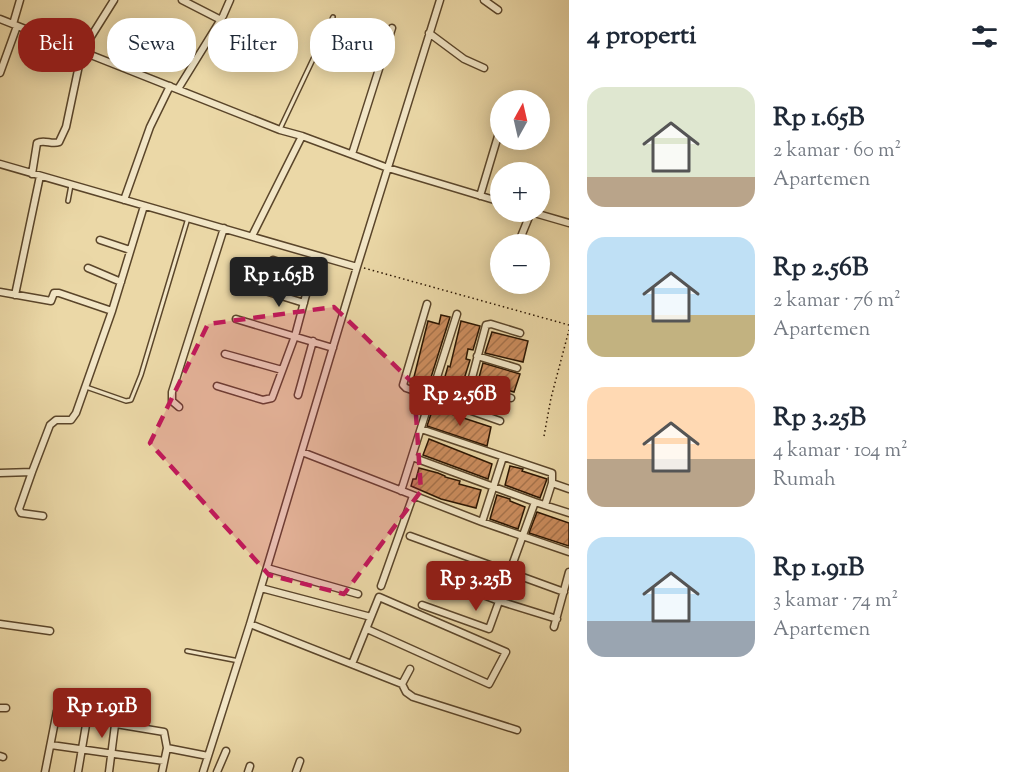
<!DOCTYPE html>
<html lang="id">
<meta charset="utf-8">
<style>
body{margin:0;font-family:"Sorts Mill Goudy",serif;background:#f6f6f7;color:#1f2937;height:100vh;display:flex;flex-direction:column;font-size:22px;white-space:nowrap}
*{box-sizing:border-box;margin:0}
p{font-size:20px;color:#747a83}
.icon{flex:none;width:33px;height:33px;fill:none;stroke:currentColor;stroke-width:2;stroke-linecap:round;stroke-linejoin:round}
.map{position:relative;flex:1;overflow:hidden}
.panel{display:flex;flex-direction:column;background:#fff;width:450px}
.panel>*{flex:none}
.guide{position:absolute;left:18px;top:18px;width:460px;height:54px;display:flex;gap:12px}
.needle{width:39px;rotate:8deg}
.tools{position:absolute;left:490px;top:90px;display:grid;gap:12px}
.tools a{display:grid;place-items:center;width:60px;height:60px;border-radius:50%;background:#fff;box-shadow:0 3px 15px #0003;font-size:30px}
.price{position:absolute;translate:-50% -51px;padding:0 14px;border-radius:6px;background:#8f2418;color:#fff;font-size:20px;line-height:39px;filter:drop-shadow(0 2px 3px #0008)}
.price::after{content:'';position:absolute;left:50%;top:36px;width:18px;height:14px;margin-left:-9px;background:inherit;clip-path:polygon(0 0,100% 0,50% 100%)}
.price.active{background:#222;color:#fff}
ul{padding:0;list-style:none}
li{display:flex;align-items:center;gap:18px;height:150px;padding:0 18px}
li span{display:grid;place-items:center;flex:none;width:168px;height:120px;border-radius:18px;color:#555}
li>.icon{margin-inline-start:auto}
span .icon{width:72px;height:72px;fill:#fffc;stroke-width:1}
li b{font-size:26px}
h2{display:flex;justify-content:space-between;align-items:center;height:72px;padding:0 18px;font-size:26px}
.chip{padding:0 21px;border-radius:24px;background:#fff;box-shadow:0 3px 15px #0003;font-size:21px;line-height:54px}
.chip.active{background:#8f2418;color:#fff}
main{display:flex;flex:1;min-height:0}
.map>svg:first-child{display:block}
.building{fill:url(#building-hatch);stroke:#2a1400;stroke-width:1.5}
.lines{fill:none;stroke-linecap:round;stroke-linejoin:round}
.lane-casing{stroke:#5a452a;stroke-width:6}
.street-casing{stroke:#5a452a;stroke-width:9}
.path{stroke:#2a1400;stroke-width:1.5;stroke-dasharray:1.5 3;stroke-linecap:butt}
.lane{stroke:#f2e6c6;stroke-width:3}
.street{stroke:#f2e6c6;stroke-width:6}
.marked{fill:#c2185b;fill-opacity:0.2;stroke:#c2185b;stroke-width:4.5;stroke-dasharray:12 8;stroke-linejoin:round}
</style>
<main>
<div class="map">
<svg width="569" height="772" viewBox="0 0 569 772">
<defs>
<pattern id="building-hatch" width="6" height="6" patternUnits="userSpaceOnUse" patternTransform="scale(1.5)"><rect width="6" height="6" fill="#cc8d5e"/><path d="M-1 1l2-2M0 6l6-6M5 7l2-2" fill="none" stroke="#a6724b"/></pattern>
</defs>
<rect width="100%" height="100%" fill="#ebd8a7"/>
<filter id="stains"><feTurbulence type="fractalNoise" baseFrequency=".00333" numOctaves="4"/><feColorMatrix values="0 0 0 0 .2 0 0 0 0 .09 0 0 0 0 .02 0 0 0 .5 -.17"/></filter>
<radialGradient id="worn" r=".72"><stop offset=".6" stop-color="#630" stop-opacity="0"/><stop offset="1" stop-color="#630" stop-opacity=".3"/></radialGradient>
<path class="building" d="M441,315L450,317L427,390L412,385L428,321L439,324Z
M461,321L480,326L473,350L468,349L466,359L470,360L460,392L451,389L449,397L440,394L448,366L450,367Z
M492,332L528,341L523,362L485,353Z
M483,363L520,374L514,392L478,381Z
M433,408L491,427L487,446L427,426Z
M429,439L492,464L488,479L423,455Z
M510,466L523,469L522,471L547,479L540,498L505,485Z
M419,468L438,473L445,476V477L460,481L459,484L481,490L476,508L441,499L411,486L413,479H416Z
M497,495L510,499V501L525,507L518,529L490,519Z
M537,512L569,523V546L529,533Z"/>
<g class="lines">
<g class="lane-casing">
<path id="lane" d="M280,129L333,17
M515,172L516,169
M68,201L71,185
M86,387L126,401L131,400L141,375L188,218
M187,651L239,661"/>
</g>
<g class="street-casing">
<path id="street" d="M182,0L221,20
M484,0L498,10
M0,19L280,130L302,136L388,168L501,202
M13,24L20,0
M429,33L464,59L484,68
M116,65L136,32
M0,73L17,26
M178,89L223,16L230,0
M352,154L392,28
M0,164L357,267
M32,174L37,143C44,139 52,145 59,142L66,127L82,51L114,0
M480,196L501,126
M124,200L150,127L170,86
M531,212L569,223
M252,236L302,136
M100,240L130,250
M518,244L531,212
M88,268L121,282
M262,290L304,303
M0,292L51,301L54,293H59L112,311
M15,295L40,176
M427,304L403,385L406,388L500,421
M236,319L333,348
M225,354L282,370
M477,356L517,368
M217,386L263,400L272,398L295,336L311,276L310,272L273,260
M470,388L511,398
M298,395L313,341
M179,407L172,401V392L224,228
M464,408L486,325L491,324L520,333
M421,429L552,473V483L545,505
M302,452L482,522L569,552
M412,457L535,502
M32,472L19,509L21,513L43,516
M0,473L32,472L50,425L56,420H71L76,413L112,311L144,206
M552,483L569,489
M401,491L457,314
M482,522L503,457
M410,536L564,592
M267,568L358,594
M432,575L499,601L557,619
M381,586L413,496
M261,588L371,617
M422,605L489,629L535,502L569,513
M0,624L50,631
M250,624L402,684L406,692L413,697L517,730
M554,627L569,572
M352,664L379,597L506,652L489,684L367,629
M402,684L410,669
M0,708H6
M116,724L164,732L167,748L162,772
M51,745L164,761
M167,748L208,756
M0,756L3,757
M45,772L57,711
M78,772L88,713
M109,772L117,709
M203,772L250,624L357,267L440,0
M217,772L226,751
M248,772L250,766
M296,772L300,761"/>
</g>
<path class="path" d="M364,268L569,325
M544,436L551,398L569,330"/>
<use href="#lane" class="lane"/>
<use href="#street" class="street"/>
</g>
<path class="marked" d="M334,307L414,384L421,491L344,594L269,575L150,443L208,324Z"/>
<rect width="100%" height="100%" filter="url(#stains)"/>
<rect width="100%" height="100%" fill="url(#worn)"/>
</svg>
<div class="tools">
<a><svg class="needle" viewBox="-14 -14 28 28"><path d="M0-13l5 13h-10z" fill="#e53935"/><path d="M0 13l5-13h-10z" fill="#747a83"/></svg></a>
<a>+</a>
<a>−</a>
</div>
<b class="price active" style="left:279px;top:308px">Rp 1.65B</b>
<b class="price" style="left:460px;top:427px">Rp 2.56B</b>
<b class="price" style="left:476px;top:612px">Rp 3.25B</b>
<b class="price" style="left:102px;top:739px">Rp 1.91B</b>
<div class="guide">
<a class="chip active">Beli</a>
<a class="chip">Sewa</a>
<a class="chip">Filter</a>
<a class="chip">Baru</a>
</div>
</div>
<section class="panel">
<h2>4 properti<svg class="icon" aria-label="filters" viewBox="0 0 24 24"><path d="M4 7h16M4 17h16"/><circle cx="9" cy="7" r="2"/><circle cx="15" cy="17" r="2"/></svg></h2>
<ul>
<li><span style="background:linear-gradient(#dfe7d0 75%,#b9a48a 0)"><svg class="icon" aria-label="home" viewBox="0 0 24 24"><path d="M3 11l9-7 9 7M6 9v11h12V9"/></svg></span><div><b>Rp 1.65B</b><p>2 kamar · 60 m²</p><p>Apartemen</p></div></li>
<li><span style="background:linear-gradient(#bfe0f5 65%,#c2b280 0)"><svg class="icon" aria-label="home" viewBox="0 0 24 24"><path d="M3 11l9-7 9 7M6 9v11h12V9"/></svg></span><div><b>Rp 2.56B</b><p>2 kamar · 76 m²</p><p>Apartemen</p></div></li>
<li><span style="background:linear-gradient(#ffd9b3 60%,#b9a48a 0)"><svg class="icon" aria-label="home" viewBox="0 0 24 24"><path d="M3 11l9-7 9 7M6 9v11h12V9"/></svg></span><div><b>Rp 3.25B</b><p>4 kamar · 104 m²</p><p>Rumah</p></div></li>
<li><span style="background:linear-gradient(#bfe0f5 70%,#9aa5b1 0)"><svg class="icon" aria-label="home" viewBox="0 0 24 24"><path d="M3 11l9-7 9 7M6 9v11h12V9"/></svg></span><div><b>Rp 1.91B</b><p>3 kamar · 74 m²</p><p>Apartemen</p></div></li>
</ul>
</section>
</main>
